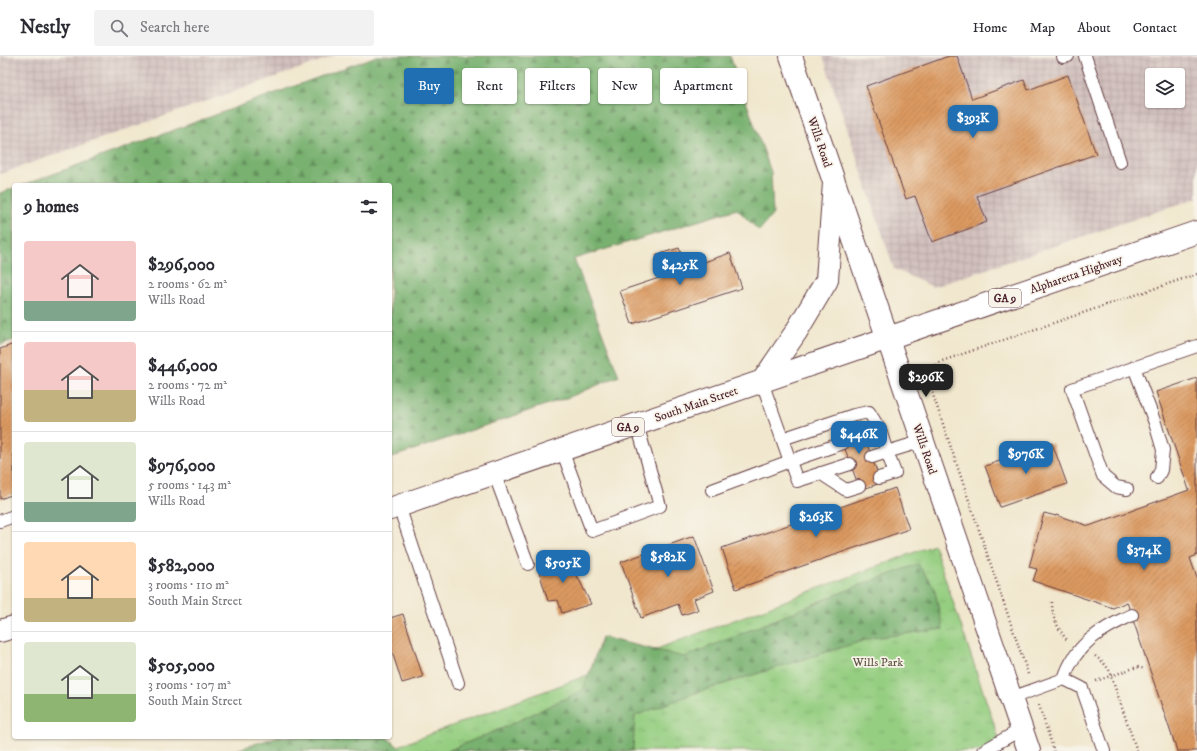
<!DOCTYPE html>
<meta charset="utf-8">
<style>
body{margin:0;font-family:"IM FELL DW Pica",serif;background:#f2f2f3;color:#2b2b33;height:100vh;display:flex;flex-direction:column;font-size:15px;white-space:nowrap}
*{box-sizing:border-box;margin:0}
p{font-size:13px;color:#7c7c81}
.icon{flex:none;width:22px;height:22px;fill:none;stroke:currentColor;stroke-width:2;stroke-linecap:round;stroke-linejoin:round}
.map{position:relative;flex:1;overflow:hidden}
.side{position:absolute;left:12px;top:127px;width:380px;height:556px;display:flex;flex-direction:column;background:#fff;border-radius:4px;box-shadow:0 1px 3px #0004}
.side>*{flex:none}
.hud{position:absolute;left:404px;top:12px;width:380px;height:36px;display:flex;gap:8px}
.tools{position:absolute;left:1145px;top:12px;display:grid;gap:8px}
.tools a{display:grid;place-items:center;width:40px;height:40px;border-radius:4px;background:#fff;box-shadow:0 1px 3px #0004;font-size:20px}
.price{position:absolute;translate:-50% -34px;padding:0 9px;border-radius:8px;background:#1f6fb2;color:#fff;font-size:13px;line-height:26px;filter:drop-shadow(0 1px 2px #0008)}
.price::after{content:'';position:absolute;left:50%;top:24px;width:12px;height:9px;margin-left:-6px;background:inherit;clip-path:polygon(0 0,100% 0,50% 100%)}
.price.on{background:#222;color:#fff}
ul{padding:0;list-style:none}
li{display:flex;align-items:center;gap:12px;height:100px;padding:0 12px}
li+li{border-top:1px solid #e1e1e2}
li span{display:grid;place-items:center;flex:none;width:112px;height:80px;border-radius:4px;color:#555}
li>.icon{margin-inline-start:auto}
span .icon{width:48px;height:48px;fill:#fffc;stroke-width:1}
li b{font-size:17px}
h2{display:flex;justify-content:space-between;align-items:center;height:48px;padding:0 12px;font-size:17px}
.pill{padding:0 14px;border-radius:4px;background:#fff;box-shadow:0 1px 3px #0004;font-size:14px;line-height:36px}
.pill.on{background:#1f6fb2;color:#fff}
header{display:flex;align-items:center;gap:24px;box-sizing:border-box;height:56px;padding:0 20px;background:#fff;border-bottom:1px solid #e1e1e2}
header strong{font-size:19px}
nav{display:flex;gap:22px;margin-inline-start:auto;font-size:14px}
.search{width:280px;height:36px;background:#f2f2f3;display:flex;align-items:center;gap:10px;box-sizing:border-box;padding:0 14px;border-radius:4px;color:#7c7c81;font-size:15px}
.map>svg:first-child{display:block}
.industrial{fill:url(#industrial-grid);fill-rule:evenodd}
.grass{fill:url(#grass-tufts);stroke:#707656}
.forest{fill:url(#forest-firs);stroke:#61684d}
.building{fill:url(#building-hatch)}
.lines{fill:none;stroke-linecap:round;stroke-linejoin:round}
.service-casing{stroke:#633d43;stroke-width:14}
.tertiary-casing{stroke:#633d43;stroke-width:24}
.trunk-casing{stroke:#633d43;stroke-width:24}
.path{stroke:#633d43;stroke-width:2.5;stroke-dasharray:1 3;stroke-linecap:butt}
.service{stroke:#fff;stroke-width:12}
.tertiary{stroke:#fff;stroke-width:22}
.trunk{stroke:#fff;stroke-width:22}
.labels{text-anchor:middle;stroke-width:3.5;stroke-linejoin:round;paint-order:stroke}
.shield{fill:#f7f3e8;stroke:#7e5f64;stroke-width:1}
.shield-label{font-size:11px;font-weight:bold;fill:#4a1f2b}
.street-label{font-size:12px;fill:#4a1f2b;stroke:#f7f3e8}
.park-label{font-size:12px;fill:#605445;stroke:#f7f3e8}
</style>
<header>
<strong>Nestly</strong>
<div class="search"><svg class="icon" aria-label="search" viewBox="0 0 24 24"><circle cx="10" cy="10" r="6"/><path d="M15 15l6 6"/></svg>Search here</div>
<nav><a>Home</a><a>Map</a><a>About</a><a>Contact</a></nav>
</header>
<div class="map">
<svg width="1197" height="695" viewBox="0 0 1197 695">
<defs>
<pattern id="industrial-grid" width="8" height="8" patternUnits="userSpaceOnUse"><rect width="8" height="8" fill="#d1c0bd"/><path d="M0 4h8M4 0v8" fill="none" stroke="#b5a5a3"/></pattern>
<pattern id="grass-tufts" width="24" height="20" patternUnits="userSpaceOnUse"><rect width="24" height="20" fill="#95ce81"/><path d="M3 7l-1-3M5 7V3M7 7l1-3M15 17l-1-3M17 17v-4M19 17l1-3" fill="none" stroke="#82b070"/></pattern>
<pattern id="forest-firs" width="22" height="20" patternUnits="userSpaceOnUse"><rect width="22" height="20" fill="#78b16f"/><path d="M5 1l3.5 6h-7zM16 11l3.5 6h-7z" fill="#648f5b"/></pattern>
<pattern id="building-hatch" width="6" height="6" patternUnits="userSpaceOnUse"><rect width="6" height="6" fill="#dc9a60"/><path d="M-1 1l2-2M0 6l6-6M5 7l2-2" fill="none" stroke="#b47d4f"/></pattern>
</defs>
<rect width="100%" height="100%" fill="#f7f3e8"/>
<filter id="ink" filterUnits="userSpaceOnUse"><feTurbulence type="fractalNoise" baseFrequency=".025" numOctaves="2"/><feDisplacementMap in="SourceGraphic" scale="8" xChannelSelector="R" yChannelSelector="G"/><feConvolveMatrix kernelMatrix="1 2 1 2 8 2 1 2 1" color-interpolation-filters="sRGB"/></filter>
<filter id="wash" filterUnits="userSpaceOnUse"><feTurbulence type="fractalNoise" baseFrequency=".012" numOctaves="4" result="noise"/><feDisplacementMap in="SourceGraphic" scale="16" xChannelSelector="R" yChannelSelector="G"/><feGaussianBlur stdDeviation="0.9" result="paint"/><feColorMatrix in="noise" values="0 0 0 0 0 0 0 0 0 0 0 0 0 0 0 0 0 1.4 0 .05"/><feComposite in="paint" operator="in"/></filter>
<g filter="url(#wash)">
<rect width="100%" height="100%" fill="#f1e7ce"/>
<path class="industrial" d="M0,0H335L0,118Z
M823,0H1197V142L933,231L894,213ZM1152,19H1178V45H1152Z"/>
<path class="grass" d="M934,489L1003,695H385Z"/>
<path class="forest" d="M377,0H730L771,116L773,158L759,175L737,153L574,203L619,320L572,340L390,402V129H23Z
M14,132V284L0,289V137Z
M918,508L934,531L943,573L872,582L692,638L635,660L633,695H447L505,671L583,634L602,581L684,601L855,531Z
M276,681H386L404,695H233Z"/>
<g id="blocks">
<path class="building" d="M949,0H957L972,43L1024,24L1028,34L1068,19L1096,98L977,140L987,166L932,186L915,140L906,143L866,30Z
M679,192L687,212L730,197L742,232L632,268L620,235L662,221L656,199Z
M14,288V438L0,443V293Z
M1197,322V499L1190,502L1197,522V695H1177L1127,546L1113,552L1033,525L1037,513L1029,511L1044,457L1056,460V459L1089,470L1189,434L1156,336Z
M858,363L881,427L860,434L837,371Z
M1052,387L1067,428L1000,451L985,410Z
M895,432L909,473L736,533L722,492Z
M694,480L714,535L694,543L698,554L682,559L678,548L641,562L621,506Z
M566,497L591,548L562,557L558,544L548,545L537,509Z
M403,558L423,621L402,627L390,589V562Z"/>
</g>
</g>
<g filter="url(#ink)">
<use href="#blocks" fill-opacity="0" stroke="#633d43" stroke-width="1"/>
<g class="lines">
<g class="service-casing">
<path id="service" d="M1063,0V1L1068,0
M1085,0L1120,106
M1134,311L1155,367L1163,394L1161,414L1157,422
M762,326L797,425L850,408
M864,380L880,374
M782,383L854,359L869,356L880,374L887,396L923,385
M562,394L592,475L660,450L637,368
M872,401L887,396L895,417L879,422
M494,417L528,508
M820,417L846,434L859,430
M1127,433L1116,431L1103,420L1072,333L1197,290
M712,434L790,405L843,387
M399,450L458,627
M0,465L14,460
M1064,623C1075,588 1101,573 1132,559
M1011,642L1064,623L1082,632L1104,695
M983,695L1022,673"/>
</g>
<g class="tertiary-casing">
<path id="tertiary" d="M791,0L1029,695"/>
</g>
<g class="trunk-casing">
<path id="trunk" d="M762,326L796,276L827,224L834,127
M390,453L1197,176
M0,575L14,571"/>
</g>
<path class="path" d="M1052,546C1052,562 1057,571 1067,584
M1095,600L1103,606L1109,614L1137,695
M1028,618L928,324L931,313L942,305L1197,218
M1096,625L1137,611L1145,613
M1039,649L1054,695"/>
<use href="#service" class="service"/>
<use href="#tertiary" class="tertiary"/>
<use href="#trunk" class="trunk"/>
</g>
</g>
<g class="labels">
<g class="shield">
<rect x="989" y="233" width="32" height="18" rx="3"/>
<rect x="612" y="362" width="32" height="18" rx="3"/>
</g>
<g class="shield-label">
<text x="1005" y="246">GA 9</text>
<text x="628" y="375">GA 9</text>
</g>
<g class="street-label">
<text transform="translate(820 86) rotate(71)" y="4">Wills Road</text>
<text transform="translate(1076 218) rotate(-19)" y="4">Alpharetta Highway</text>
<text transform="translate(696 348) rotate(-19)" y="4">South Main Street</text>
<text transform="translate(925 393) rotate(71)" y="4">Wills Road</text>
</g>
<g class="park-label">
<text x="878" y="610">Wills Park</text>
</g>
</g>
</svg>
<div class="tools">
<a><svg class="icon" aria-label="layers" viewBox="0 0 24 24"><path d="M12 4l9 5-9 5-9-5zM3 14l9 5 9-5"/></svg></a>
</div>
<b class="price" style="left:973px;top:83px">$393K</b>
<b class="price" style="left:680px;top:230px">$425K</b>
<b class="price on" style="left:926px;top:342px">$296K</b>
<b class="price" style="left:859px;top:399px">$446K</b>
<b class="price" style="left:1026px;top:419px">$976K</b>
<b class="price" style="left:816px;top:482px">$263K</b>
<b class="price" style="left:1144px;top:515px">$374K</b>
<b class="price" style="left:668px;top:522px">$582K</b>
<b class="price" style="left:563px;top:528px">$505K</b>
<div class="hud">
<a class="pill on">Buy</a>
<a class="pill">Rent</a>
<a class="pill">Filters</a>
<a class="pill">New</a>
<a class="pill">Apartment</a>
</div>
<section class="side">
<h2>9 homes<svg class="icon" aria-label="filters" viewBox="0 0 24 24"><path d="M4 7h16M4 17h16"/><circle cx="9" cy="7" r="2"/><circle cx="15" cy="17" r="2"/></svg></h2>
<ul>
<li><span style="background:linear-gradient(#f6c9c9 75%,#7fa58c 0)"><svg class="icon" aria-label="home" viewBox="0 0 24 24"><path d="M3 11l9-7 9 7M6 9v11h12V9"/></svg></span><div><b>$296,000</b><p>2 rooms · 62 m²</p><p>Wills Road</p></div></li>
<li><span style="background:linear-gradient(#f6c9c9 60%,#c2b280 0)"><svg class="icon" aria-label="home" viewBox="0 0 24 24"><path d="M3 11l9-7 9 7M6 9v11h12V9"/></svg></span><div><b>$446,000</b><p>2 rooms · 72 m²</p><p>Wills Road</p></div></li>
<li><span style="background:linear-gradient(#dfe7d0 75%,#7fa58c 0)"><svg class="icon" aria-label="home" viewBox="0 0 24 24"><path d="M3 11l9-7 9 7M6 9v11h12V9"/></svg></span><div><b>$976,000</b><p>5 rooms · 143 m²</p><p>Wills Road</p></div></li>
<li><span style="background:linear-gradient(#ffd9b3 70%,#c2b280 0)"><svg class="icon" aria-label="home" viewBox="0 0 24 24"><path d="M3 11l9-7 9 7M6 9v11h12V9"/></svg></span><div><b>$582,000</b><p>3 rooms · 110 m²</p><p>South Main Street</p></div></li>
<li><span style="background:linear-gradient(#dfe7d0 65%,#8fb573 0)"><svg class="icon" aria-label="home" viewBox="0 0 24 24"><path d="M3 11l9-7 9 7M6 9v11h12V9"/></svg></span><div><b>$505,000</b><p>3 rooms · 107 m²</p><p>South Main Street</p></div></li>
</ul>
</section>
</div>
